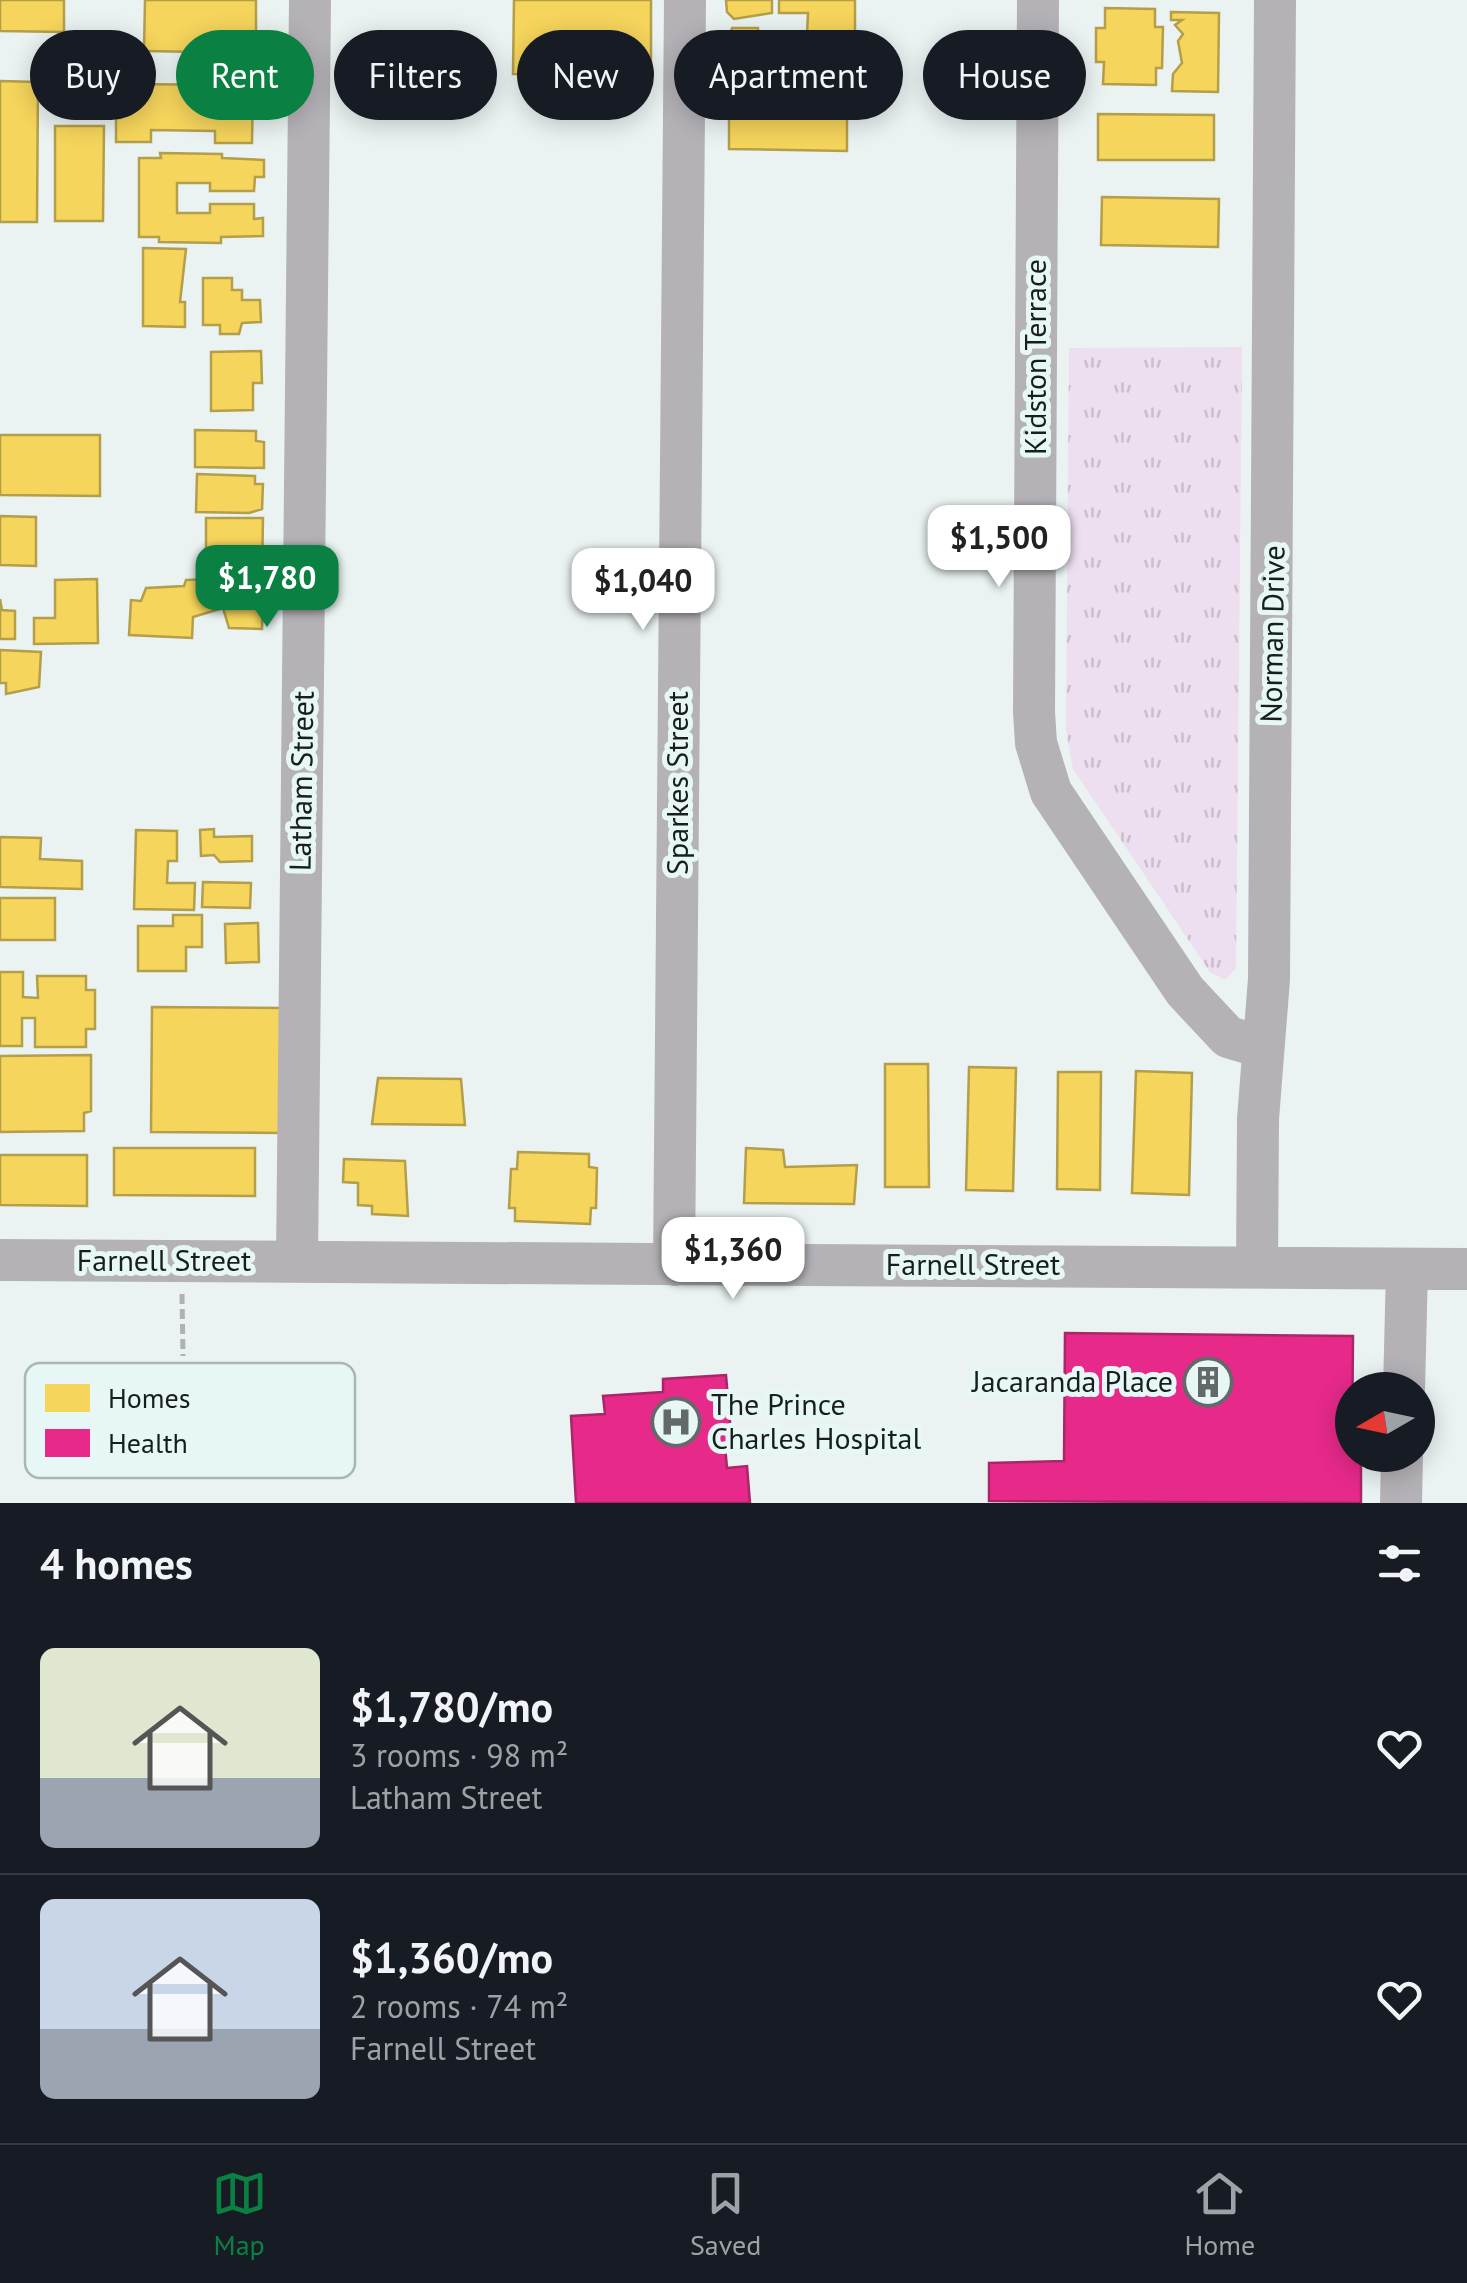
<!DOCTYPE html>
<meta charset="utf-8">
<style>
body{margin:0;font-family:"PT Sans",sans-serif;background:#20242c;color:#f1f3f6;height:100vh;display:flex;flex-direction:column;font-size:38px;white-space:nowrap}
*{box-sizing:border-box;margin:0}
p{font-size:32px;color:#9ea1a6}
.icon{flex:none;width:55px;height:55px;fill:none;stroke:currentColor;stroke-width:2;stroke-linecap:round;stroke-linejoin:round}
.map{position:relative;height:1503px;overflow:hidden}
.side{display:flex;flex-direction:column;background:#171b24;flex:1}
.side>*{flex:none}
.guide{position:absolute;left:30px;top:30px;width:1408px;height:90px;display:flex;gap:20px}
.needle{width:65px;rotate:261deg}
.buttons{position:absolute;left:1335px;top:1372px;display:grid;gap:20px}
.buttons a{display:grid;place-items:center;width:100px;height:100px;border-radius:50%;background:#171b24;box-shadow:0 5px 25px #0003;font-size:50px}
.price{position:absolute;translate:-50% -85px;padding:0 22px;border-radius:20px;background:#fff;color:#222;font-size:32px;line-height:65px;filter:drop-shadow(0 2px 5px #0008)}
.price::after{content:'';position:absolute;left:50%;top:60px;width:30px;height:22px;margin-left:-15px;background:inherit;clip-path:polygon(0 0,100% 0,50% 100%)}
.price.current{background:#0b8043;color:#fff}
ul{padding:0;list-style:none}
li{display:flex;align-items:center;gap:30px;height:250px;padding:0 40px}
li+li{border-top:2px solid #363941}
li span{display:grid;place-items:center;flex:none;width:280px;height:200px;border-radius:15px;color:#555}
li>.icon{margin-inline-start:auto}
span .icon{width:120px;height:120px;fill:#fffc;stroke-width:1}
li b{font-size:42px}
h2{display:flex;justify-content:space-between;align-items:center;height:120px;padding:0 40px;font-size:42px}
.chip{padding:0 35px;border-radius:45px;background:#171b24;box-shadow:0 5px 25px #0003;font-size:35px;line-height:90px}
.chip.current{background:#0b8043;color:#fff}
.tab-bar{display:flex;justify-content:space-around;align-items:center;height:140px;border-top:2px solid #363941;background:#171b24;font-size:28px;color:#9ea1a6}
.tab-bar a{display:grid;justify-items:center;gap:5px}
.tab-bar .current{color:#0b8043}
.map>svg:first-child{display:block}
.grass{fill:url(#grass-tufts)}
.homes{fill:#f6d55c;stroke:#b39e49;stroke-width:2.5}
.health{fill:#e7298a;stroke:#a92669;stroke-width:2.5}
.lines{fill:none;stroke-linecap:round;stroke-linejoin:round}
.path{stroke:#b1b0b3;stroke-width:5;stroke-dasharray:10 5;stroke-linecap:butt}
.minor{stroke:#b5b2b7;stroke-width:42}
.labels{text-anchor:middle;stroke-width:10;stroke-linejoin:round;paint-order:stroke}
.street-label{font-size:30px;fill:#181e1d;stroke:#e6f7f5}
.poi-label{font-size:30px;fill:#181e1d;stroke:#e6f7f5;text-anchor:end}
.key{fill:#e6f7f5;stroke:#a8b6b4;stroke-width:2.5}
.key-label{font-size:28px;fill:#181e1d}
</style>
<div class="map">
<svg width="1467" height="1503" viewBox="0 0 1467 1503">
<defs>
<pattern id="grass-tufts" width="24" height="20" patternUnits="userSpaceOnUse" patternTransform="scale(2.5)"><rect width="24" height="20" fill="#eddef0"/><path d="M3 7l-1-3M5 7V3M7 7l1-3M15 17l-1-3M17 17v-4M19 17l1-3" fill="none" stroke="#cabecd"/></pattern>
</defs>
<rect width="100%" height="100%" fill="#eaf3f2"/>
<path class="grass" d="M1242,347L1236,968L1225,980L1210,972L1073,769L1066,730L1069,348Z"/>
<path class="homes" d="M0,0H64V32L0,31Z
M145,0H256V53L144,51Z
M514,0H651V75L513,74Z
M726,0H772V13L734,19L727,12Z
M779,0H855V64L779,63L780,34H807L808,13H779Z
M1105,8L1155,9V27H1163L1162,68H1156V85L1103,84L1104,62H1096V28H1105Z
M1171,12L1219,13L1218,92L1172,91L1173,74L1182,63L1178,41L1183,34L1175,25L1182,20H1171Z
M732,28H758V33L771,34V63L726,62V33H731Z
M808,75L847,76V151L729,149V106L807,107Z
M0,81L38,82L37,222H0Z
M116,84L253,85L252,143H215V131L151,130V142H116Z
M1098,114L1214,115V160H1098Z
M55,126H104L103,221H55Z
M160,153L222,154V158L264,160V177H255L254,191H210V183H177V213H210V204H254V219L263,218V236L221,237V243L159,242V237H139V158H161Z
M1102,197L1219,199L1218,247L1101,245Z
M143,248L186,249L180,302H185V327L143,326Z
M203,278H232V290H242V300H260L261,322L242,323L239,334H220V325H203Z
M261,351L262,383H253V410L211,411V352Z
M195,430L256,431V441L264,442V468L195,467Z
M0,435H100V496L0,495Z
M197,474L255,476V484H263L262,509L249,513L196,512Z
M0,516L36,517V566L0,565Z
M206,518H263L262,574L206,573Z
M240,578L242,585H263L262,629L229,628L223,608L193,617L192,638L129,635L131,600L141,601L146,588L184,586L186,580Z
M97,579L98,643L34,644V618H55V580Z
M0,599L2,610L15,611V639H0Z
M0,650L41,652L39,687L6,694V683H0Z
M214,829V837L252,836V861L220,862L214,855L201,856L200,830Z
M136,830L177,831V861H168L167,883H195L194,910L134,909Z
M0,837L41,838L40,859L82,861V889L0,887Z
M203,882L251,883L250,908L202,907Z
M0,898H55V940H0Z
M173,915H202V947H186V971H138V926H173Z
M258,923L259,962L226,963L225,924Z
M0,972H23V997L38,998L37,976H86V990H95V1029H86V1047H35V1018H22V1046H0Z
M152,1007L282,1008V1133L151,1132Z
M91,1055V1111L84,1113V1131L0,1132V1056Z
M885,1064H928L929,1187H885Z
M969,1067L1016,1068L1013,1191L966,1190Z
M1136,1071L1192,1073L1189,1195L1132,1193Z
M1058,1072H1101L1100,1190L1057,1189Z
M378,1078L461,1079L465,1125L372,1124Z
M114,1148H255V1196L114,1195Z
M746,1148L783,1150L785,1167L857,1165L854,1204L744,1203Z
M518,1152L589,1154V1167L597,1168L596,1208H591L590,1224L515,1221V1208H509L511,1169H517Z
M0,1155H87V1206L0,1205Z
M344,1159L405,1161L408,1216L372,1214V1206L358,1205V1183L343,1182Z"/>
<path class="health" d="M1065,1333L1353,1336L1352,1455H1361V1503L989,1501V1463L1064,1461Z
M726,1375L732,1446H725L727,1468L747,1466L750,1503H576L571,1416L605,1414L603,1396L663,1392V1379Z"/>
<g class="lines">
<path class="path" d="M182,1294L183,1356"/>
<path class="minor" d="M1038,0L1034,712L1036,743L1051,792L1185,991L1228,1037L1262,1047
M0,1260L1467,1269
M297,1261L310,0
M674,1265L685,0
M1257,1267L1258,1119L1269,979L1275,0
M1404,1390L1407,1269
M1401,1503L1402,1455"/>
</g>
<defs>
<g id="building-ring" transform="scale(2.5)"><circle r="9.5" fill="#e6f7f5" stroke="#626968" stroke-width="1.5"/><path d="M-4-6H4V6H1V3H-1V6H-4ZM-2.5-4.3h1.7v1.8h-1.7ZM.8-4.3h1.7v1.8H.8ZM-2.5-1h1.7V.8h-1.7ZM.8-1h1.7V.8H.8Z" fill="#626968"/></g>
<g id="hospital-ring" transform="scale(2.5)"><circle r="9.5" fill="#e6f7f5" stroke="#626968" stroke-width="1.5"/><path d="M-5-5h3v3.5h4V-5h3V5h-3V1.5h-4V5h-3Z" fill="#626968"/></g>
</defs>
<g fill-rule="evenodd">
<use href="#building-ring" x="1208" y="1382"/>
<use href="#hospital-ring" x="676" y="1422"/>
</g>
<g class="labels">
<g class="street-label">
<text transform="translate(1036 357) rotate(-90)" y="10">Kidston Terrace</text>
<text transform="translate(1273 634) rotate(-89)" y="10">Norman Drive</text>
<text transform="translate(302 781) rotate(-89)" y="10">Latham Street</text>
<text transform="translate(678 783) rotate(-90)" y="10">Sparkes Street</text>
<text x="164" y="1271">Farnell Street</text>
<text x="973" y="1275">Farnell Street</text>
</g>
<g class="poi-label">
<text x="1173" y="1392">Jacaranda Place</text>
<text x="711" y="1415" text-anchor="start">The Prince<tspan x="711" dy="34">Charles Hospital</tspan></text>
</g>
</g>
<rect x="25" y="1363" width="330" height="115" rx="15" class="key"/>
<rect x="45" y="1384" width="45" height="28" fill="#f6d55c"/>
<rect x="45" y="1429" width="45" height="28" fill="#e7298a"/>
<g class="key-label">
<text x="108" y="1408">Homes</text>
<text x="108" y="1453">Health</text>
</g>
</svg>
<div class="buttons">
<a><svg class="needle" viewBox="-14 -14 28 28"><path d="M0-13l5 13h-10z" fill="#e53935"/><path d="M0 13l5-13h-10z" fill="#9ea1a6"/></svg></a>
</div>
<b class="price" style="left:999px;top:590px">$1,500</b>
<b class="price current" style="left:267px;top:630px">$1,780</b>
<b class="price" style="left:643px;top:633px">$1,040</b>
<b class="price" style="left:733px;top:1302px">$1,360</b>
<div class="guide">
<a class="chip">Buy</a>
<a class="chip current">Rent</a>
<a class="chip">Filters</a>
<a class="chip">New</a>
<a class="chip">Apartment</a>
<a class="chip">House</a>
</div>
</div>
<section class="side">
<h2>4 homes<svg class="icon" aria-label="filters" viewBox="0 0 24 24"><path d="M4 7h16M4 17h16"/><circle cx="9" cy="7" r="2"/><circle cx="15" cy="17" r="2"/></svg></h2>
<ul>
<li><span style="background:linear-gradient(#dfe7d0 65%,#9aa5b1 0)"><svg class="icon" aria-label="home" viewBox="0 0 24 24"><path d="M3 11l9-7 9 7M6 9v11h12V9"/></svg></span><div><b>$1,780/mo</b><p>3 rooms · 98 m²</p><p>Latham Street</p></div><svg class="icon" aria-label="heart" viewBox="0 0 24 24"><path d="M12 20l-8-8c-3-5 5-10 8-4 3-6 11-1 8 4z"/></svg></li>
<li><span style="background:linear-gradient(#c9d6e8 65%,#9aa5b1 0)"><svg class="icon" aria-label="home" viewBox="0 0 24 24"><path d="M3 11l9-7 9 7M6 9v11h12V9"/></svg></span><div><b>$1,360/mo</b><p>2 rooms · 74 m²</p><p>Farnell Street</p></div><svg class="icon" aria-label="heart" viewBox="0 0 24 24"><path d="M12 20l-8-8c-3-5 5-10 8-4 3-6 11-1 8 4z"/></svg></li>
</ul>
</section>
<nav class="tab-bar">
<a class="current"><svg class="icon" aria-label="map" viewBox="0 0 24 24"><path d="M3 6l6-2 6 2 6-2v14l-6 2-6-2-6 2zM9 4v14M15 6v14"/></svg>Map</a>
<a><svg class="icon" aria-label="saved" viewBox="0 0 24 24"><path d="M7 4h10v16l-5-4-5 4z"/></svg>Saved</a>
<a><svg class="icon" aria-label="home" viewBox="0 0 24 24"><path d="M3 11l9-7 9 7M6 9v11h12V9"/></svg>Home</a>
</nav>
